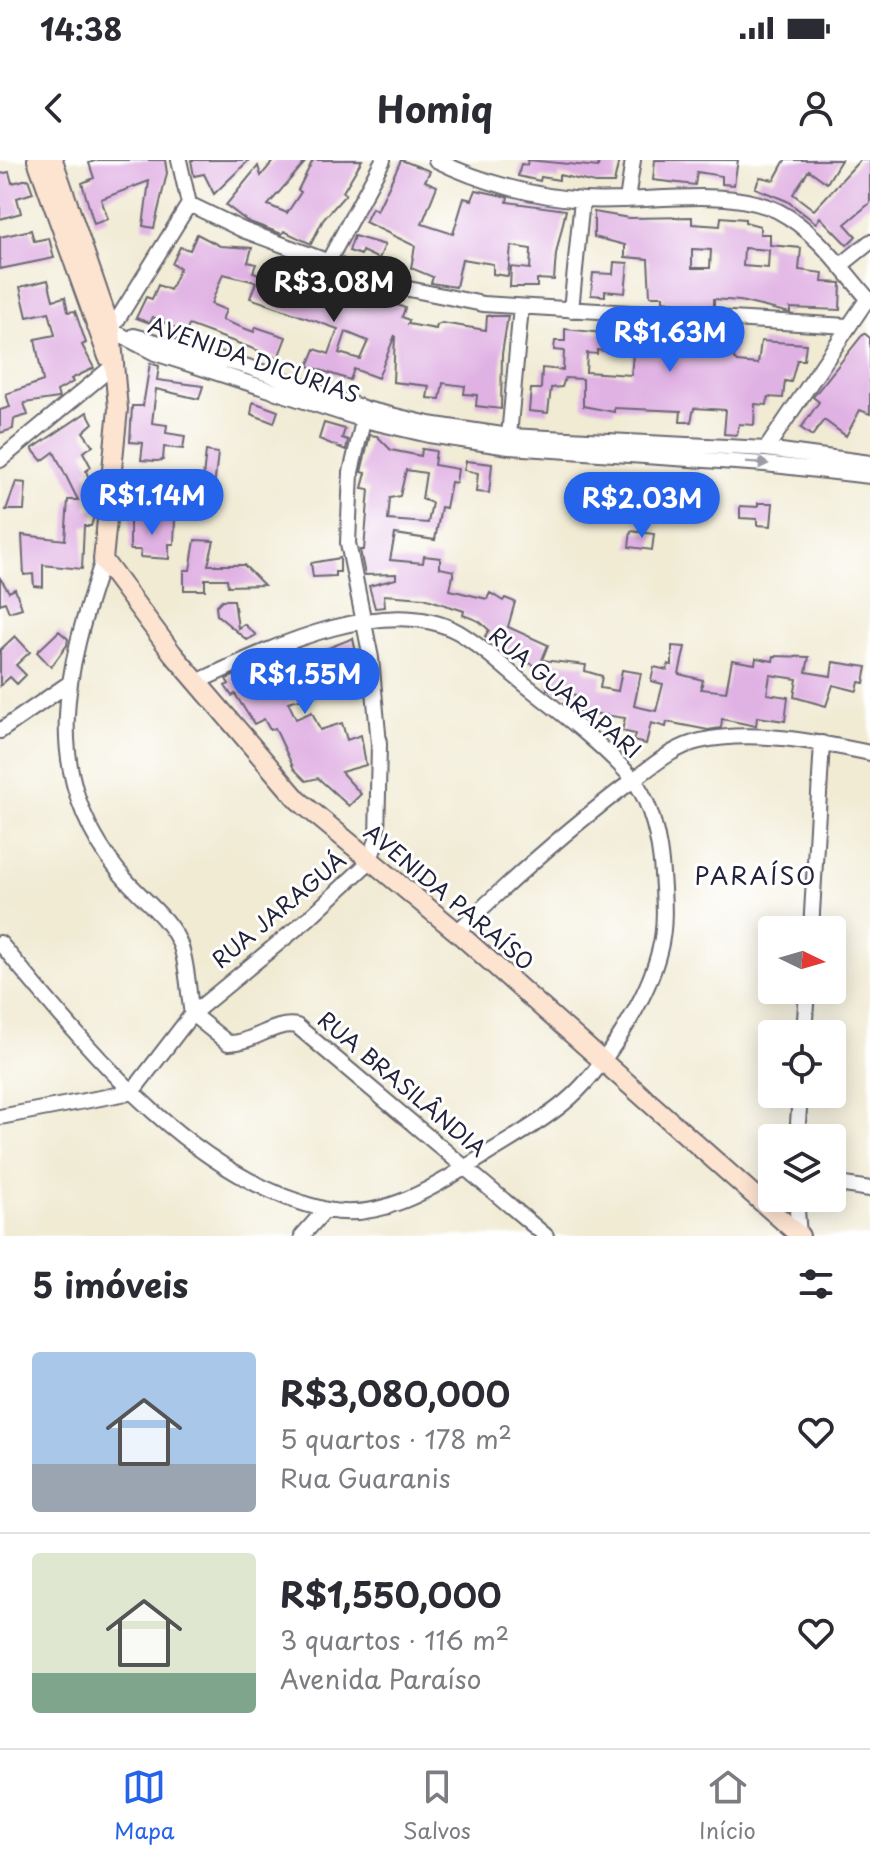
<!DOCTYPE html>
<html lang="pt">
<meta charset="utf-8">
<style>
body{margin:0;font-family:"Playpen Sans",sans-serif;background:#f7f7f7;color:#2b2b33;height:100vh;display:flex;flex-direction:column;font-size:30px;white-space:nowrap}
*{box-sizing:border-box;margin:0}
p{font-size:26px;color:#7c7c81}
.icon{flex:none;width:44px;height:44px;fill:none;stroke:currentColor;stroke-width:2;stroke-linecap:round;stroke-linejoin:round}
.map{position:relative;height:1076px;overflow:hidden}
.panel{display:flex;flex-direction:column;background:#fff;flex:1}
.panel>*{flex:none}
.needle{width:52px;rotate:95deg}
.tools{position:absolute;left:758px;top:756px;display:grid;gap:16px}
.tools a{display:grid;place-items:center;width:88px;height:88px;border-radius:8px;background:#fff;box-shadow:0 4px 20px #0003;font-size:40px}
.price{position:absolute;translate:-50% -68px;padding:0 18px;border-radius:28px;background:#2563eb;color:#fff;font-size:26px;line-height:52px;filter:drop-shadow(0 2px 4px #0008)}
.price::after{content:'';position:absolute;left:50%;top:48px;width:24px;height:18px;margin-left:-12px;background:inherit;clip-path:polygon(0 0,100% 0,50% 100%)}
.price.current{background:#222;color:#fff}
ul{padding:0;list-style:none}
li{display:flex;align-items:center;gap:24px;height:200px;padding:0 32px}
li+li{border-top:2px solid #e1e1e2}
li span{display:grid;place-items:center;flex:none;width:224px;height:160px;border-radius:8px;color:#555}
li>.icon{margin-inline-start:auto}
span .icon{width:96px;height:96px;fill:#fffc;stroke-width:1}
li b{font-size:34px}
h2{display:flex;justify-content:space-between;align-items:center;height:96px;padding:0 32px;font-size:34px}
.status{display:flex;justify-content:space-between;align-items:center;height:56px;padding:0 40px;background:#fff;direction:ltr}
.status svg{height:22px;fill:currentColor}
header{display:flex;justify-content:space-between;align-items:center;height:104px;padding:0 32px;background:#fff;font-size:36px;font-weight:700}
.tab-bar{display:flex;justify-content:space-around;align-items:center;height:112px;border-top:2px solid #e1e1e2;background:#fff;font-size:22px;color:#7c7c81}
.tab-bar a{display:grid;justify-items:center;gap:4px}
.tab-bar .current{color:#2563eb}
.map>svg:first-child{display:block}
.building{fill:#e0b1e3;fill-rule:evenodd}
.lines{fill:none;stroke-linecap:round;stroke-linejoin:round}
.minor-casing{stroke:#6a6871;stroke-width:18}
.secondary-casing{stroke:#6a6871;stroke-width:22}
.minor{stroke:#fff;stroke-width:14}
.secondary{stroke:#fde4d1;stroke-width:18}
.oneway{fill:#9c9ca7}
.labels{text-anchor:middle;stroke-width:6;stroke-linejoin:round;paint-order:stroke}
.street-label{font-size:22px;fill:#22223b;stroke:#fff}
.neighbourhood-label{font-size:24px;letter-spacing:2px;fill:#22223b;stroke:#fff}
</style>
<div class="status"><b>14:38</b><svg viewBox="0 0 49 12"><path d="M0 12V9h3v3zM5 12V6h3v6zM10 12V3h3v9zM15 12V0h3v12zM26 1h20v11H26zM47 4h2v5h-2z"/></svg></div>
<header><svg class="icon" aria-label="back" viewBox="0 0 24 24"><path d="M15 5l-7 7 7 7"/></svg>Homiq<svg class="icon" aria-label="person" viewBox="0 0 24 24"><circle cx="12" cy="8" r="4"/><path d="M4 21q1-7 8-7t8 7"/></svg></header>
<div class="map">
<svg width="870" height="1076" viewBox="0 0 870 1076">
<rect width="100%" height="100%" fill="#fff"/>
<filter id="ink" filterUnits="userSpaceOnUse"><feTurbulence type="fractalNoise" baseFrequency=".0125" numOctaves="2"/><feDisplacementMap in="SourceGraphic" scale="16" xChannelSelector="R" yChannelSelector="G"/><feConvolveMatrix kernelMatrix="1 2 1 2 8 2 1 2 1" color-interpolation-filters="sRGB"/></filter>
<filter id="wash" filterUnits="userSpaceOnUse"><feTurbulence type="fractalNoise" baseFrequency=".006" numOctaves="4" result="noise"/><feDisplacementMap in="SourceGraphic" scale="32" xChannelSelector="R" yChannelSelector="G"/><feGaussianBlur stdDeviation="1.8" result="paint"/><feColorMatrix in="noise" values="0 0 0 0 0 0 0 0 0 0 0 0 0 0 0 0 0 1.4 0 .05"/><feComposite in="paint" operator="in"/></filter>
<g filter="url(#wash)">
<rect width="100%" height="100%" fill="#f1ebd4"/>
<g id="blocks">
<path class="building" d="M97,0H165L167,13L154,68L143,66L149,21L101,39L108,59L94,64L82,23L94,18L89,3Z
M191,0H249L214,34L204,14L194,16Z
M274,0H307L268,45L287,53L301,32L298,30L313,0H362L343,32L346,34L323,60L311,84L284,71L282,74L247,61L226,45L258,6L261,16Z
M401,0L430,11L425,21L437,26L422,64L453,74L464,38L472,40L476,30L508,37L507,42L566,50L556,94L554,120L537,119V127H510L511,107L530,109L531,89L511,86L508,116L493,114V104L462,99L456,127L431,123L433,117L411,108L415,86L365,62L372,48L377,51Z
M528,0L598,7L599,0H619L614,23H595L559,15V20L541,17L540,21L518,16L521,4L527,5Z
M655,0H738L734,25L722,24V16L697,12L695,25L653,20Z
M785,0H841L827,23L809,10L793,34L814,50L860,0H870V43L845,64L856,76L847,85L820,57L816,63L787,41L755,28L760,17L774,20Z
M9,12L12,23L28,19L33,33L17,38L21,53L0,59V14Z
M594,52L629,58L692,57V64L720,66L721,57L745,59V62L760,66V74H770V85L801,88L799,110L823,113L822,122L841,123L840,150L790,148V153L740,141L714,139V147L663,141V136H650L648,99L625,97V85L594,77ZM744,88L769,90L768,108L743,106ZM692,89L711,90L710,108H692Z
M31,70L34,81L49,78L54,98L0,109V77Z
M197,74L220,86L252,88L248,102L256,104L253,112L287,124L291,104L321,110L319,113L405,148L402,157L409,160L408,164L436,169L437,165L442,163L486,170L487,156H508L502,194L501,249L476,246L477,235L464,234L465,226L443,223L440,239L427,238L429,226L393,222L395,175L378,218L354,209L350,220L308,206L315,189L329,194L338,169L250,138L256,122L223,114L211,144L226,150L222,160L254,172L256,167L286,177L278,198L189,165L186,173L153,157L150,163L136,158L146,137L152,139L158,125L170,130L180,108L172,104L180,87L190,90ZM346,172L368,181L360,199L339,193Z
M354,76L385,85L379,99L362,91L361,95L349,91Z
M614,102L628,103L625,133L605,131V136L591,135L593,113L613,114Z
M48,120L53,140L65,137L68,152L75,151L86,183L82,185L94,208L71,219L73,222L57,231L59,238L24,243L28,255L14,259L13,269L0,273V250L10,247L6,234L43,221L35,179L55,175L49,152L27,157L20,127Z
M663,166L686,167V175L736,183L734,199L737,202L758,204L761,181L806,184L804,200H797L791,222L785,221L783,238L768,237L767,245L755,244L754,265L739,264L737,275L724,274L726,250L694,248L691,262H680L681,251L614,248V252L583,246V219L565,218L562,227L551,228L548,253L529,251L531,229H541L542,208L563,210L564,191L554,190L555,181H565V169L660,179ZM597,190L633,194L631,215L586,212L587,193L597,194Z
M864,173L870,178V254L860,250L846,276L824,260L812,276L801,268L819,242L813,237Z
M150,203L159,206L157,220L203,226L199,239L156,229L152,263L167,265L166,273L185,276L183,289L164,287L163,300L157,301L141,300L143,283L130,282L132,246H143Z
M253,242L278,251L274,263L251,254Z
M87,252L93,263L83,272L93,286L83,292L91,307L86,311L94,331L88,333L87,349L96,350L91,366H84L82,409L43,405V427L34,426L33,414L24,415L22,375L65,380L68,340H78L54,292L42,301L32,289Z
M324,263L345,269L342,278L348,280L346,290L319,279Z
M370,275L377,276L391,290L421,296L422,289L436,291L434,305L458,309L456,323L451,322L446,348L441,347L435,380L395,374L390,400L423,403L424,396L440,398V408L454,411L450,430L487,439L490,433L503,441L505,438L515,442L508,467L548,485L542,500L586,505L585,511L602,516L600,528L618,531L622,510L641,513L634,546L656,551L663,524L651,521L654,507L667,510L668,504L672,505V486L685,487L679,514L703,520L701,529L726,532L732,500L755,504L756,498L773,501L774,496L809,497L806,512L831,516L833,502L867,507L864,523L859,522L857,531L833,525L826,546L794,537L797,519L770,515L767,534L788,537L785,561L757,557L756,566L722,559L721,568L708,570L667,562L666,567L651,563L646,584L633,581L635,574L622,571L625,558L577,551L580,536L547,529L551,512L510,495L485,476L489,470L479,461L463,455L464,451L424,438L384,435L385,447L375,448L369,426L396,419V414L365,415L360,390H364L369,329L362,328L366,313L361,312ZM406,310L426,313L422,339L432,343L428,363L388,360L390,338L400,336Z
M206,291L218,293L212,345L200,344Z
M466,301L492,304L489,333L476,332L478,313L464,310Z
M16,322L26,323L24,350H6Z
M154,323L182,324L181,343L152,341Z
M644,330L665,334L662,358L640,355Z
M758,343H773L771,366L757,365V359L740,358V346L758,347Z
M130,357L175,359L174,384H169V399L140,397L141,390H130Z
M631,371L654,374L652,390L629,387Z
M195,380L214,381L208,405H244L264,425L228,426L227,419H205V430H184V410H190Z
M340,398V412H335V416L313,417L311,403Z
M0,418L9,432L15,429L22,448L9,452L5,442L0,444Z
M222,440H234L238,468L244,464L256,475L247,480L217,455L216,446Z
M59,471L68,479L67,485L51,507L37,492Z
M15,476L30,492L16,505L26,515L17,524L10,517L0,526V490Z
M353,478L360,512L346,514L345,505L324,511L330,531L288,542L296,559L312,552L320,570L342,563L347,580L361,575L366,605L341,612L361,634L349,646L318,618L306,621L294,609L275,568L270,570L264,559L254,564L235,534L232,536L225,526L229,524L226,519L262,504L266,513Z"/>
</g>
</g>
<g filter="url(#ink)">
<use href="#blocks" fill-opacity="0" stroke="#6a6871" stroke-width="2"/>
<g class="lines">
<g class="minor-casing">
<path id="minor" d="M436,0C480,22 535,37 584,40C644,44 724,25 778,51C815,70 843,110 870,141
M627,40L633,0
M189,44L243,70L394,126L483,144L847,166
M329,100L383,0
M840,106L870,82
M571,150L582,40
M111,170L155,193L364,260L429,275L509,287L765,304L870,316
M111,170L189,44L179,0
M134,176L248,207L366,249L429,264L509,276L766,289L870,303
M509,276L521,147
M766,289L868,138
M0,300L113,206
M103,400C65,511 39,612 119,712C138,736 171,758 181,787C188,808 188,833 192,854L228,883C252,884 274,861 297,866L546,1076
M0,571L68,524
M811,770L822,583
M457,772C513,718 570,667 632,621C652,606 675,586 700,581C753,569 818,582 870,593
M0,783C86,886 190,1019 327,1050C382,1062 435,1026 479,999C507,981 539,964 564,943C602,912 647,840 659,792C666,767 664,740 662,714C660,684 652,642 632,618C604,586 565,556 532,530C508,512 484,487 458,472C385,431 264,491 197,522
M804,874L807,830
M0,957L132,932L192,854L309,758L369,702L377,680L379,584L371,498L348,383L351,312L366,249
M797,978L800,934
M832,1023L870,1029
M796,1038L799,1075
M302,1076L325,1050"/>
</g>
<g class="secondary-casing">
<path id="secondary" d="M37,0L108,197
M53,0L111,170L118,249L103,400L173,494L298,640L457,772L800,1076"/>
</g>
<use href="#minor" class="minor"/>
<use href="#secondary" class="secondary"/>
</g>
<defs><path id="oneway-solid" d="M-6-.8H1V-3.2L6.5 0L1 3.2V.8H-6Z" transform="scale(2)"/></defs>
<use class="oneway" href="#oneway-solid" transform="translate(757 303) rotate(4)"/>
</g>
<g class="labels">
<g class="street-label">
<text transform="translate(254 200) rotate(19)" y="8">AVENIDA DICURIAS</text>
<text transform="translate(565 533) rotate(40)" y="8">RUA GUARAPARI</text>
<text transform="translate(449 737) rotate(40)" y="8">AVENIDA PARAÍSO</text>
<text transform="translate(279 750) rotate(-40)" y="8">RUA JARAGUÁ</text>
<text transform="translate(402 924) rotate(40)" y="8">RUA BRASILÂNDIA</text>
</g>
<g class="neighbourhood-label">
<text x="756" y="725">PARAÍSO</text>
</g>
</g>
</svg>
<div class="tools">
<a><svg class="needle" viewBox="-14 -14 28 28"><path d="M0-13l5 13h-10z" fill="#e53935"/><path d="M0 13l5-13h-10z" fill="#7c7c81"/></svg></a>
<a><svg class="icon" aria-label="locate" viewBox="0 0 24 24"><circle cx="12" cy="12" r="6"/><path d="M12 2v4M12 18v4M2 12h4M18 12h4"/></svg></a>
<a><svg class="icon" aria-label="layers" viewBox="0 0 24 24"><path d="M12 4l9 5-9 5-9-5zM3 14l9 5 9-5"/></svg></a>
</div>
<b class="price current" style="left:334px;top:164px">R$3.08M</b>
<b class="price" style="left:670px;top:214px">R$1.63M</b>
<b class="price" style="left:152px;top:377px">R$1.14M</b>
<b class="price" style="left:642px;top:380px">R$2.03M</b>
<b class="price" style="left:305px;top:556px">R$1.55M</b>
</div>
<section class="panel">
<h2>5 imóveis<svg class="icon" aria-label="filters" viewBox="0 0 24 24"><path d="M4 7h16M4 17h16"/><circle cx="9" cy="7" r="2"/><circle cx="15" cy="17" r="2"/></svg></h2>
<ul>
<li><span style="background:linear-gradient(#a9c7e8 70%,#9aa5b1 0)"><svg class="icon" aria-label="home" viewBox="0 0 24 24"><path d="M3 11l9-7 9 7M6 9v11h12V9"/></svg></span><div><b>R$3,080,000</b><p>5 quartos · 178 m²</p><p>Rua Guaranis</p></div><svg class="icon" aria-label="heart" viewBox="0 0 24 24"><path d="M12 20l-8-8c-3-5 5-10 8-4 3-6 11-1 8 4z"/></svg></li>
<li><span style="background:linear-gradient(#dfe7d0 75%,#7fa58c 0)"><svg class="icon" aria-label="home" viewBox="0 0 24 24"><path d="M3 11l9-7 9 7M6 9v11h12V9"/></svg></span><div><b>R$1,550,000</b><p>3 quartos · 116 m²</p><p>Avenida Paraíso</p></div><svg class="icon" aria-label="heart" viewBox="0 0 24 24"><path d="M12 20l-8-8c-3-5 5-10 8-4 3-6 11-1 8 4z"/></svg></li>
</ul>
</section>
<nav class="tab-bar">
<a class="current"><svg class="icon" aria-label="map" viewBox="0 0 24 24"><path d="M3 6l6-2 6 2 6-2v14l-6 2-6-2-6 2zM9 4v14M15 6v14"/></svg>Mapa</a>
<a><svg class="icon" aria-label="saved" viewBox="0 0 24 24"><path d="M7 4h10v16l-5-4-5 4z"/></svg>Salvos</a>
<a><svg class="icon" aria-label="home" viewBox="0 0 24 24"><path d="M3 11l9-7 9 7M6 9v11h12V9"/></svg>Início</a>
</nav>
